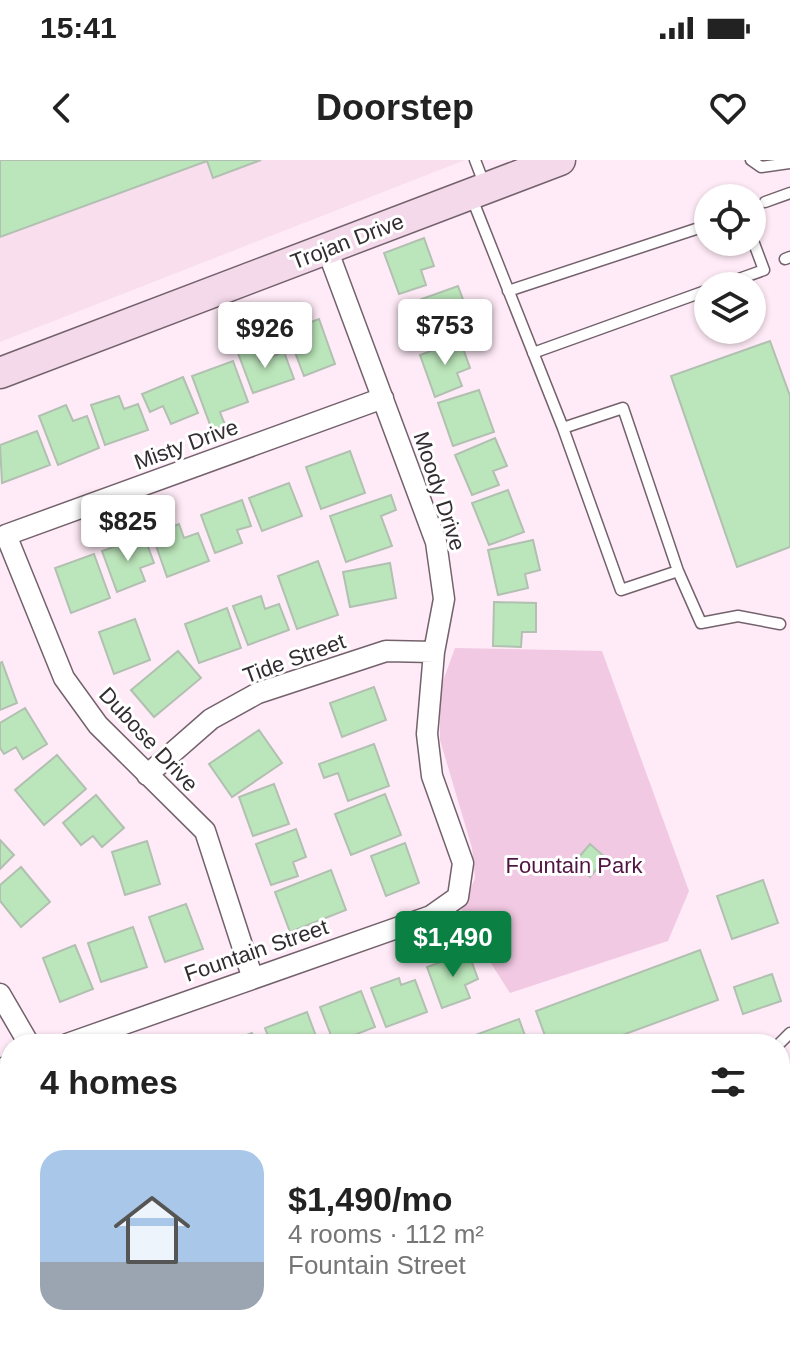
<!DOCTYPE html>
<meta charset="utf-8">
<style>
body{margin:0;font-family:Helvetica,sans-serif;background:#f6f6f6;color:#222;height:100vh;display:flex;flex-direction:column;font-size:30px;white-space:nowrap}
*{box-sizing:border-box;margin:0}
p{font-size:26px;color:#767676}
.icon{flex:none;width:44px;height:44px;fill:none;stroke:currentColor;stroke-width:2;stroke-linecap:round;stroke-linejoin:round}
.map{position:relative;flex:1;overflow:hidden}
.panel{position:absolute;left:0px;top:874px;width:790px;height:314px;display:flex;flex-direction:column;background:#fff;border-radius:32px 32px 0 0;box-shadow:0 2px 6px #0004}
.panel>*{flex:none}
.buttons{position:absolute;left:694px;top:24px;display:grid;gap:16px}
.buttons a{display:grid;place-items:center;width:72px;height:72px;border-radius:50%;background:#fff;box-shadow:0 2px 6px #0004;font-size:40px}
.price{position:absolute;translate:-50% -68px;padding:0 18px;border-radius:8px;background:#fff;color:#222;font-size:26px;line-height:52px;filter:drop-shadow(0 2px 4px #0008)}
.price::after{content:'';position:absolute;left:50%;top:48px;width:24px;height:18px;margin-left:-12px;background:inherit;clip-path:polygon(0 0,100% 0,50% 100%)}
.price.selected{background:#0b8043;color:#fff}
ul{padding:0;list-style:none}
li{display:flex;align-items:center;gap:24px;height:200px;padding:0 40px}
li+li{border-top:2px solid #e0e0e0}
li span{display:grid;place-items:center;flex:none;width:224px;height:160px;border-radius:24px;color:#555}
li>.icon{margin-inline-start:auto}
span .icon{width:96px;height:96px;fill:#fffc;stroke-width:1}
li b{font-size:34px}
h2{display:flex;justify-content:space-between;align-items:center;height:96px;padding:0 40px;font-size:34px}
.status{display:flex;justify-content:space-between;align-items:center;height:56px;padding:0 40px;background:#fff;direction:ltr}
.status svg{height:22px;fill:currentColor}
header{display:flex;justify-content:space-between;align-items:center;height:104px;padding:0 40px;background:#fff;font-size:36px;font-weight:700}
.map>svg:first-child{display:block}
.built{fill:#f9deee}
.green{fill:#f2c9e2}
.building{fill:#bbe5ba;stroke:#b1c0b1;stroke-width:2}
.lines{fill:none;stroke-linecap:round;stroke-linejoin:round}
.lane-casing{stroke:#73626c;stroke-width:13}
.street-casing{stroke:#73626c;stroke-width:23}
.secondary-casing{stroke:#73626c;stroke-width:33}
.lane{stroke:#fff;stroke-width:10}
.street{stroke:#fff;stroke-width:20}
.secondary{stroke:#f4d9eb;stroke-width:30}
.labels{text-anchor:middle;stroke-width:6;stroke-linejoin:round;paint-order:stroke}
.street-label{font-size:22px;fill:#332c30;stroke:#fff}
.park-label{font-size:22px;fill:#501540;stroke:#fff}
</style>
<div class="status"><b>15:41</b><svg viewBox="0 0 49 12"><path d="M0 12V9h3v3zM5 12V6h3v6zM10 12V3h3v9zM15 12V0h3v12zM26 1h20v11H26zM47 4h2v5h-2z"/></svg></div>
<header><svg class="icon" aria-label="back" viewBox="0 0 24 24"><path d="M15 5l-7 7 7 7"/></svg>Doorstep<svg class="icon" aria-label="heart" viewBox="0 0 24 24"><path d="M12 20l-8-8c-3-5 5-10 8-4 3-6 11-1 8 4z"/></svg></header>
<div class="map">
<svg width="790" height="1187" viewBox="0 0 790 1187">
<rect width="100%" height="100%" fill="#ffebf7"/>
<path class="built" d="M0,0H465L0,182Z"/>
<path class="green" d="M455,488L602,491L689,731L668,781L510,833L460,755L475,718L472,688L440,580V529Z"/>
<path class="building" d="M0,0H261L213,18L207,1L0,77Z
M424,78L434,106L421,110L426,125L399,134L384,93Z
M458,126L474,169L418,189L402,146Z
M319,159L335,204L304,216L287,171Z
M460,180L470,208L457,213L462,226L435,237L420,195Z
M770,181L790,236V387L737,407L671,216Z
M255,187L260,201L284,192L294,219L253,233L238,193Z
M233,201L248,242L220,252L225,265L212,270L192,216Z
M183,217L198,253L171,264L163,246L150,252L142,234Z
M479,230L494,272L453,286L438,243Z
M119,236L124,249L138,244L148,270L105,285L91,245Z
M66,245L73,261L87,256L99,288L58,305L39,256Z
M37,271L50,305L2,323L0,285Z
M495,278L507,306L493,311L499,325L472,335L455,295Z
M350,291L365,333L321,349L306,307Z
M289,323L302,356L262,371L249,338Z
M508,330L524,372L489,385L472,343Z
M391,335L396,350L381,356L392,386L346,402L330,356Z
M242,340L251,366L237,370L242,383L215,393L201,355Z
M179,364L184,378L198,373L209,401L167,417L152,374Z
M144,376L154,403L140,408L145,421L117,432L102,391Z
M533,380L540,410L525,414L528,428L498,435L488,390Z
M94,394L110,438L71,453L55,408Z
M318,401L338,455L297,469L278,416Z
M390,403L396,438L350,447L343,412Z
M261,436L265,449L279,444L289,470L248,485L233,446Z
M494,442L536,443V472H522L521,487L493,486Z
M227,448L241,488L199,503L185,464Z
M135,459L150,500L114,514L99,472Z
M178,491L201,518L154,557L131,530Z
M2,502L17,543L0,550V503Z
M374,527L386,560L342,577L330,543Z
M25,548L47,584L23,599L16,587L4,594L0,588V563Z
M259,570L282,603L232,637L209,604Z
M374,584L389,626L348,641L338,613L324,618L319,604Z
M57,595L86,629L44,665L15,630Z
M274,624L289,664L253,676L239,637Z
M385,634L401,675L351,695L335,654Z
M96,635L124,668L102,687L93,676L81,685L63,663Z
M296,669L306,697L293,702L298,716L271,725L256,684Z
M0,680L14,695L0,709Z
M147,681L160,724L125,735L112,692Z
M405,683L419,723L386,736L371,696Z
M590,684L606,698L590,717L574,703Z
M21,707L50,742L21,767L0,741V725Z
M331,710L346,750L290,772L275,732Z
M763,720L778,763L732,779L717,736Z
M186,744L203,789L165,802L149,757Z
M133,767L147,807L101,822L88,783Z
M75,785L93,829L60,842L43,798Z
M700,790L718,840L598,884H548L536,851Z
M468,792L478,819L465,825L470,838L442,848L427,807Z
M772,814L781,841L743,854L734,827Z
M399,818L401,825L415,820L427,852L386,867L371,828Z
M361,831L375,867L334,883L320,847Z
M307,852L317,879L303,884H271L265,868Z
M519,859L528,884H451Z
M252,873L256,884H222Z
M10,963V1006L0,1009V967Z
M780,1008L790,1035V1100L780,1103Z
M10,1051V1083L0,1087V1055Z
M108,1178H147L150,1187H111Z
M438,1178H513L516,1187H441Z
M542,1178H581L555,1187H545Z"/>
<g class="lines">
<g class="lane-casing">
<path id="lane" d="M475,0L485,26
M751,0L761,7L790,3
M471,36L563,268L621,430L678,411L623,248L563,268
M765,42L790,33
M785,99L790,97
M719,126L764,110L752,78
M508,131L708,65
M533,193L708,130
M678,411L701,463L738,456L780,464
M779,884L790,873
M780,923L790,953
M780,1135L790,1131
M46,1178L51,1187
M426,1178L429,1187
M525,1178L528,1187
M746,1178L750,1187
M629,1187L654,1178"/>
</g>
<g class="street-casing">
<path id="street" d="M147,615L211,559L258,533L386,491L434,492
M252,816L205,671L98,565L64,518L6,375L383,238
M0,834L29,884
M67,884L431,756L458,737L463,703L432,616L427,574L434,492L444,439L436,382L327,89
M0,909L10,906"/>
</g>
<g class="secondary-casing">
<path id="secondary" d="M0,213L560,0"/>
</g>
<use href="#lane" class="lane"/>
<use href="#street" class="street"/>
<use href="#secondary" class="secondary"/>
</g>
<g class="labels">
<g class="street-label">
<text transform="translate(347 81) rotate(-21)" y="8">Trojan Drive</text>
<text transform="translate(186 284) rotate(-20)" y="8">Misty Drive</text>
<text transform="translate(440 331) rotate(72)" y="8">Moody Drive</text>
<text transform="translate(294 498) rotate(-20)" y="8">Tide Street</text>
<text transform="translate(149 579) rotate(47)" y="8">Dubose Drive</text>
<text transform="translate(256 790) rotate(-19)" y="8">Fountain Street</text>
</g>
<g class="park-label">
<text x="574" y="713">Fountain Park</text>
</g>
</g>
</svg>
<div class="buttons">
<a><svg class="icon" aria-label="locate" viewBox="0 0 24 24"><circle cx="12" cy="12" r="6"/><path d="M12 2v4M12 18v4M2 12h4M18 12h4"/></svg></a>
<a><svg class="icon" aria-label="layers" viewBox="0 0 24 24"><path d="M12 4l9 5-9 5-9-5zM3 14l9 5 9-5"/></svg></a>
</div>
<b class="price" style="left:445px;top:207px">$753</b>
<b class="price" style="left:265px;top:210px">$926</b>
<b class="price" style="left:128px;top:403px">$825</b>
<b class="price selected" style="left:453px;top:819px">$1,490</b>
<section class="panel">
<h2>4 homes<svg class="icon" aria-label="filters" viewBox="0 0 24 24"><path d="M4 7h16M4 17h16"/><circle cx="9" cy="7" r="2"/><circle cx="15" cy="17" r="2"/></svg></h2>
<ul>
<li><span style="background:linear-gradient(#a9c7e8 70%,#9aa5b1 0)"><svg class="icon" aria-label="home" viewBox="0 0 24 24"><path d="M3 11l9-7 9 7M6 9v11h12V9"/></svg></span><div><b>$1,490/mo</b><p>4 rooms · 112 m²</p><p>Fountain Street</p></div></li>
</ul>
</section>
</div>
